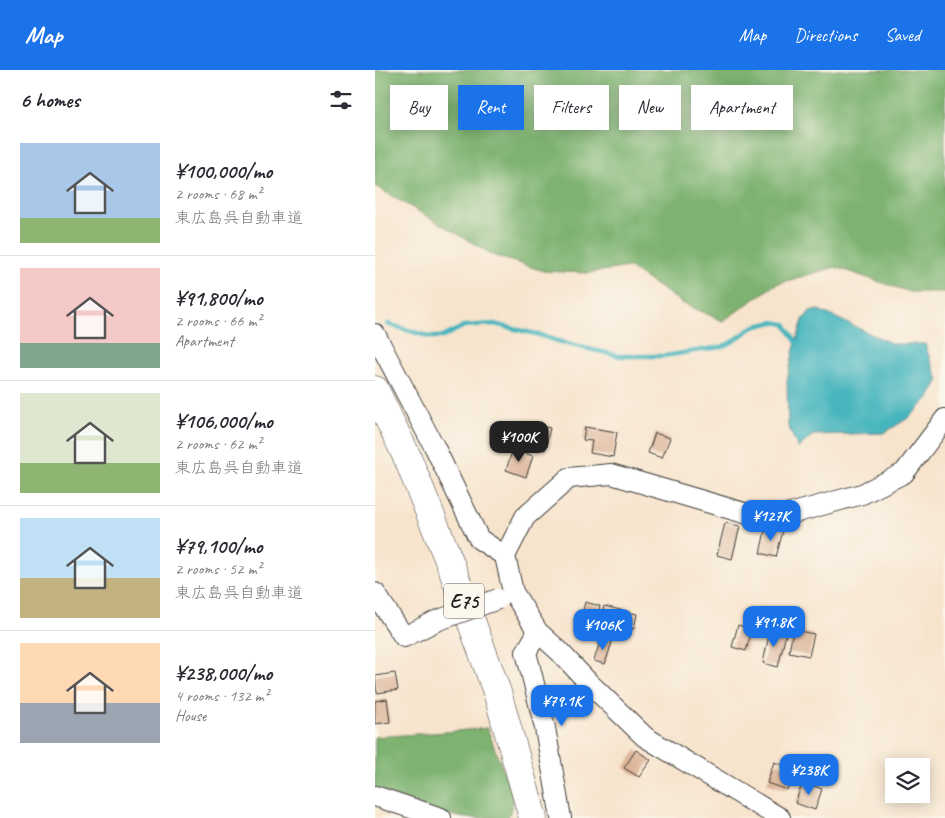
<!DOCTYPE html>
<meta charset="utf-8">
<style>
body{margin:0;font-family:Caveat,"Klee One",sans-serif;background:#f7f7f7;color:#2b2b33;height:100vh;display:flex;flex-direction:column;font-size:19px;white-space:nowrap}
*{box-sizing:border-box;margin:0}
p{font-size:16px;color:#7c7c81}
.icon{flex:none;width:28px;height:28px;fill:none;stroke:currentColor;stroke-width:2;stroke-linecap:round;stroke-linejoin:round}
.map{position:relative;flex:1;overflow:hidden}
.drawer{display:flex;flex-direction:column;background:#fff;width:375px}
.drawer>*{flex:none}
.hud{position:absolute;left:15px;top:15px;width:475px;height:45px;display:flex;gap:10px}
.fabs{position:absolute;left:510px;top:688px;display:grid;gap:10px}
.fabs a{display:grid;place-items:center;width:45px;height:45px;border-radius:0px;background:#fff;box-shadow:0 2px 12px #0003;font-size:25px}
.price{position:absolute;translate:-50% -42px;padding:0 11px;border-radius:10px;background:#1a73e8;color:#fff;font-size:16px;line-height:32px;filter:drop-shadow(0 1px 2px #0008)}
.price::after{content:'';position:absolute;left:50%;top:30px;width:15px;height:11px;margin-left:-8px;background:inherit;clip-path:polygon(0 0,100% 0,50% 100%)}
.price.selected{background:#222;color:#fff}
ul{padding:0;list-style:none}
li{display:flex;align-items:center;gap:15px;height:125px;padding:0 20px}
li+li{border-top:1px solid #e1e1e2}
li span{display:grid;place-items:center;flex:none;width:140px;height:100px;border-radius:0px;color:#555}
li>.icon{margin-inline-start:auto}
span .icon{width:60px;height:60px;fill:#fffc;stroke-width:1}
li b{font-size:21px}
h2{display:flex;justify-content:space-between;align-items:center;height:60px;padding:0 20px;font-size:21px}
.pill{padding:0 18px;border-radius:0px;background:#fff;box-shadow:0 2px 12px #0003;font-size:18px;line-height:45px}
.pill.selected{background:#1a73e8;color:#fff}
header{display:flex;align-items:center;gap:30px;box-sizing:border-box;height:70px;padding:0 25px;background:#1a73e8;color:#fff}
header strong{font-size:24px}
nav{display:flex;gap:28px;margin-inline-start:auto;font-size:18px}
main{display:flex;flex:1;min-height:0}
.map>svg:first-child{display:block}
.forest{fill:#7db26f;stroke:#4c6746}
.water{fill:#46b5be;stroke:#31686d}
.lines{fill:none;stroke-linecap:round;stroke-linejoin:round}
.stream{stroke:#46b5be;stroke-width:4.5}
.building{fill:#dcb498}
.minor-casing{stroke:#3d3a37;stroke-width:22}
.highway-casing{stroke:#3d3a37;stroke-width:29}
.minor{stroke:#fff;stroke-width:20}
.highway{stroke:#fff;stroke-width:28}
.minor-bridge-casing{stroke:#3d3a37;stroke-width:22;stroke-linecap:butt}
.minor-bridge{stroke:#fff;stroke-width:20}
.labels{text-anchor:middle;stroke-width:4.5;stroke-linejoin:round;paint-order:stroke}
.shield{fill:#fbf7ec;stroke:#5f5e5a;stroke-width:1}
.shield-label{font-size:20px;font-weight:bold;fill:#1c1c1c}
</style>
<header>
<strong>Map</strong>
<nav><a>Map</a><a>Directions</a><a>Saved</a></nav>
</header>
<main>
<section class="drawer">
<h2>6 homes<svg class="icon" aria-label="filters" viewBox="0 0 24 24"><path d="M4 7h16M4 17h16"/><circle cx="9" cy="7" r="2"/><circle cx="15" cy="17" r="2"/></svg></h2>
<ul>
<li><span style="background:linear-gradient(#a9c7e8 75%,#8fb573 0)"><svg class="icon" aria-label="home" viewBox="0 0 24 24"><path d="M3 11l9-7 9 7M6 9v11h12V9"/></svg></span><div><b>¥100,000/mo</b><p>2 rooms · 68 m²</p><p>東広島呉自動車道</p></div></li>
<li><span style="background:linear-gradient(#f6c9c9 75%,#7fa58c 0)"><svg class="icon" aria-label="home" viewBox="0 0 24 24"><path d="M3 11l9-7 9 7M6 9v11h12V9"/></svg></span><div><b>¥91,800/mo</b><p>2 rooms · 66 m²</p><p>Apartment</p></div></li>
<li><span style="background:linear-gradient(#dfe7d0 70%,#8fb573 0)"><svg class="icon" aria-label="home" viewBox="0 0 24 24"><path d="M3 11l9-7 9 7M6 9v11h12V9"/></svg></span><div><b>¥106,000/mo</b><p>2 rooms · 62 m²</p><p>東広島呉自動車道</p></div></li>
<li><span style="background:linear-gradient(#bfe0f5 60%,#c2b280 0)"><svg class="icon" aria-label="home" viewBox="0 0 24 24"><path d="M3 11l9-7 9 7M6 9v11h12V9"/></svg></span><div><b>¥79,100/mo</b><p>2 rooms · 52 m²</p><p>東広島呉自動車道</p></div></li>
<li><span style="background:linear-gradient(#ffd9b3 60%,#9aa5b1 0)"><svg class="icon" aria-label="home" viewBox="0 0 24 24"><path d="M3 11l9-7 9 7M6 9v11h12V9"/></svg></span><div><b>¥238,000/mo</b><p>4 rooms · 132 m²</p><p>House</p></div></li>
</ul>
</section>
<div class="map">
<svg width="570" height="748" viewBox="0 0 570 748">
<rect width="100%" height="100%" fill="#fbf7ec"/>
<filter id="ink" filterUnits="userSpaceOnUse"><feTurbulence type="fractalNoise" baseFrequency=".02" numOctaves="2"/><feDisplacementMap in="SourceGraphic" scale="10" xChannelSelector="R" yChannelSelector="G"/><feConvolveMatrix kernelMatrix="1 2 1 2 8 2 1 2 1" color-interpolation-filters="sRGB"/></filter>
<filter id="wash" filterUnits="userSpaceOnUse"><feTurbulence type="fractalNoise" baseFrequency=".0096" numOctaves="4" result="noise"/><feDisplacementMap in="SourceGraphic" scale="20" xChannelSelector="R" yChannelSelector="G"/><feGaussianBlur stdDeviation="1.12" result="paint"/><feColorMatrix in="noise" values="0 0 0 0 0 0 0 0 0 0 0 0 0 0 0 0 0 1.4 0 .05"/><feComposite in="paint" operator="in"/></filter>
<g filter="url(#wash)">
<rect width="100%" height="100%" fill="#f7e4cd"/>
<path class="forest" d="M0,0H570V222H535L460,197L401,214L348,251L309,234L254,197L212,203L169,201L120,186L0,116Z
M112,658L139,729L133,748H90L63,742L0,719V667L71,662Z"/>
<path class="water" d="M444,240L518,274H550L556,292L564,310L554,328L535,347L509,363L438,365L423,378L413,356L412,310L419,279L428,250L435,241Z"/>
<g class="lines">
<path class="stream" d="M13,254L55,267H68L89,256L119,254L161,264L192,274L245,286H289L346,277L357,272L378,257L398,252L410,254L424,276"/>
</g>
<g id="blocks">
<path class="building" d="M145,352L175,358L170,380L140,373Z
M210,357L242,362L238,387L215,383L217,371L208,370Z
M280,363L295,368L287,388L273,383Z
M138,379L158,386L151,407L131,400Z
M350,453L365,456L357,489L342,485Z
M391,457L408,461L401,487L385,483Z
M210,532L225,536L218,569L202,565Z
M229,536L262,544L259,559L226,551Z
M363,555L377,559L371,581L357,577Z
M395,560L411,564L403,597L388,593Z
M418,560L439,564L434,586L414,582Z
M226,568L237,572L230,594L219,591Z
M20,603L23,620L2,623L0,606Z
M12,629L15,652L0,654V631Z
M261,680L276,690L264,707L249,698Z
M399,692L419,699L412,720L392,713Z
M428,712L447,719L440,740L420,733Z"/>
</g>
</g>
<g filter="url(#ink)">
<use href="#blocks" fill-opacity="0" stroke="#3d3a37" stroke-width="1"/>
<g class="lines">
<g class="minor-casing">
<path id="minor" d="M0,264L60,378L104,469L130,486
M0,523L29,567L61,551
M163,562L151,582L170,658L186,748
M0,726L66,748
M405,748L270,667L213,612L184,581L163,562L138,522L130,486L150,447L194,408L236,404L393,450L487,424L529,403L570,349"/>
</g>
<g class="highway-casing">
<path id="highway" d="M0,320L33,389L75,493L122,622L158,748"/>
</g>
<use href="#minor" class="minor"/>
<use href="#highway" class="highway"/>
<g class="minor-bridge-casing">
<path id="minor-bridge" d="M61,551L123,529"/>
</g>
<use href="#minor-bridge" class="minor-bridge"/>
</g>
</g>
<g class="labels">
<rect class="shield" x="69" y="513.5" width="40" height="35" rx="4"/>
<g class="shield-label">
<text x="89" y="538">E75</text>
</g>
</g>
</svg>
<div class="fabs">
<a><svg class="icon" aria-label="layers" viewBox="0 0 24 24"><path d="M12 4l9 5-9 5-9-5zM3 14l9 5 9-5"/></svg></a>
</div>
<b class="price selected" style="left:144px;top:393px">¥100K</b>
<b class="price" style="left:396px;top:472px">¥127K</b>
<b class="price" style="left:399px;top:578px">¥91.8K</b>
<b class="price" style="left:228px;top:581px">¥106K</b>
<b class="price" style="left:187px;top:657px">¥79.1K</b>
<b class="price" style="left:434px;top:726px">¥238K</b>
<div class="hud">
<a class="pill">Buy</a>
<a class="pill selected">Rent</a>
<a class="pill">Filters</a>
<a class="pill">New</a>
<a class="pill">Apartment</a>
</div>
</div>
</main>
